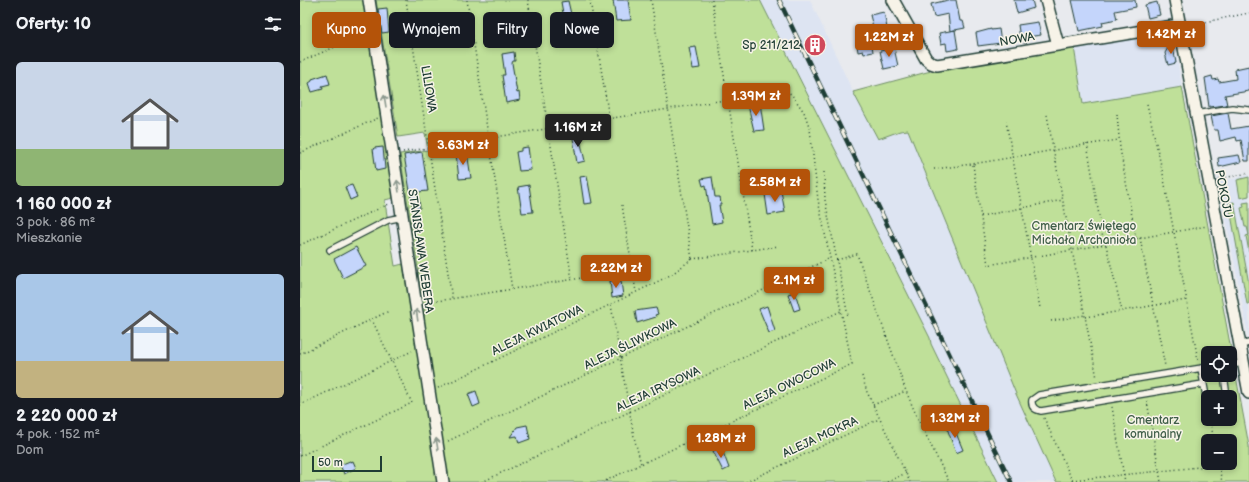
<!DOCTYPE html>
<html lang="pl">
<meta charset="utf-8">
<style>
body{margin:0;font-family:"Balsamiq Sans",sans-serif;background:#20242c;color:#f1f3f6;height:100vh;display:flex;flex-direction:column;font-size:15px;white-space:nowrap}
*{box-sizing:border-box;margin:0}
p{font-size:13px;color:#9ea1a6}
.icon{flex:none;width:22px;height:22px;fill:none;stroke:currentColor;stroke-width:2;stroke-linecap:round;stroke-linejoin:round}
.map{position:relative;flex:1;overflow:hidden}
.details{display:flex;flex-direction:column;background:#171b24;width:300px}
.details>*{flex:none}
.banner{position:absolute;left:12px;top:12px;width:380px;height:36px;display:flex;gap:8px}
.buttons{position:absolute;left:901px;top:346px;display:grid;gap:8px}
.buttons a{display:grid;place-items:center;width:36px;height:36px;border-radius:6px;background:#171b24;box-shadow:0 2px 6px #0003;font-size:20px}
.scale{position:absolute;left:12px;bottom:10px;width:70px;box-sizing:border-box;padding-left:4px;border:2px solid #1f3d34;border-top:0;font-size:11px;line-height:14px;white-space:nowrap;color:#1f3d34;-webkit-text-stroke:3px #f7f3e8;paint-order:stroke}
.price{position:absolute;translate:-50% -34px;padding:0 9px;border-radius:4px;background:#b45309;color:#fff;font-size:13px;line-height:26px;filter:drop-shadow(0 1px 2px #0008)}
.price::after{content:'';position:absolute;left:50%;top:24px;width:12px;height:9px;margin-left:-6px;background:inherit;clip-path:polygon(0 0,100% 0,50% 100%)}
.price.active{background:#222;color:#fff}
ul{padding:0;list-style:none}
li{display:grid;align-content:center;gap:8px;height:212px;padding:0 16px}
li span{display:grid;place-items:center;height:124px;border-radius:6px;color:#555}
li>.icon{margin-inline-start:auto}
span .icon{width:72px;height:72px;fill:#fffc;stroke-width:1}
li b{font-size:17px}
h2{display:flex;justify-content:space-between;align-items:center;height:48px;padding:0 16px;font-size:17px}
.chip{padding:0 14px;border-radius:6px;background:#171b24;box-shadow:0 2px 6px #0003;font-size:14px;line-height:36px}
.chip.active{background:#b45309;color:#fff}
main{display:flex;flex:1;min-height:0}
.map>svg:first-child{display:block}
.built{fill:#dde4f2}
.green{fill:#bfe099;stroke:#6f8e66;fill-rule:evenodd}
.building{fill:#c4d5fb;stroke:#1f3d34}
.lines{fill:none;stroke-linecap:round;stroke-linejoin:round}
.service-casing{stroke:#1f3d34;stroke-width:8}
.minor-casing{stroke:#1f3d34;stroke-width:14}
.path{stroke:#1f3d34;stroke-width:1.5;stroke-dasharray:1 3;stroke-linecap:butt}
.service{stroke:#f7f3e8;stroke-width:5.5}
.minor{stroke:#f7f3e8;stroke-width:11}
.rail-casing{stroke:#1f3d34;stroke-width:4.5}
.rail{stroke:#f7f3e8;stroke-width:3;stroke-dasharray:9;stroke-linecap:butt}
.oneway{stroke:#8b988e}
.labels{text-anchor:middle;stroke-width:3;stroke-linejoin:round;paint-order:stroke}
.street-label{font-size:12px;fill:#1f3d34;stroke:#f7f3e8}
.poi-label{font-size:12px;fill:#1f3d34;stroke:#f7f3e8;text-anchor:end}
.park-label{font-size:12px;fill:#3f5e48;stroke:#f7f3e8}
</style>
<main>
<section class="details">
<h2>Oferty: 10<svg class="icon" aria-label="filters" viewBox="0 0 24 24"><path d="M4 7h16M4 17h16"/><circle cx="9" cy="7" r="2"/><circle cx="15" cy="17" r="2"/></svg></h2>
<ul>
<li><span style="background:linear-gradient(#c9d6e8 70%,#8fb573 0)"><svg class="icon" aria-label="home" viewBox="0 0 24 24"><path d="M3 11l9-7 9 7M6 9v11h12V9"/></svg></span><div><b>1 160 000 zł</b><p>3 pok. · 86 m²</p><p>Mieszkanie</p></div></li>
<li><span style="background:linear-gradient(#a9c7e8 70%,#c2b280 0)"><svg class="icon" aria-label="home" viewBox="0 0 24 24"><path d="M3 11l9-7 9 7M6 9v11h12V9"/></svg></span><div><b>2 220 000 zł</b><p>4 pok. · 152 m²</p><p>Dom</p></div></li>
</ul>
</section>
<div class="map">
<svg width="949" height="482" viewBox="0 0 949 482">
<rect width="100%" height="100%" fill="#e8eaee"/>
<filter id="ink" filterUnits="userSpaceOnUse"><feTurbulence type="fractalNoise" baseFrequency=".025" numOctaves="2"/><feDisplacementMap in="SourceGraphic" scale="8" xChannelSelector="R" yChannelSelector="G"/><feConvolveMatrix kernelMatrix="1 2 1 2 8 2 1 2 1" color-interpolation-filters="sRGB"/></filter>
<g filter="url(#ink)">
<path class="built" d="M460,0H510L553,92L578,139L600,131L608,130L716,394L756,482H698L631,344L630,338Z
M872,30L882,87L783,104L774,47Z
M949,175V339L919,182Z"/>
<path class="green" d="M0,0H64L93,192V198L85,200L86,209L95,266L103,264L138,482H0Z
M76,0H460L630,338L631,344L698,482H148L125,340L124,307L100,154L128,150L125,133L98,137Z
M774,47L783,104L882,87L949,446V482H756L716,394L608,130L600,131L578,139L553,92L627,72ZM908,353H930V375H908ZM908,397H930V419H908ZM908,441H930V463H908Z
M949,177V196L940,198L937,180Z
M934,202L949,284V304H947L929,203Z
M949,202V252L946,236L949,235L947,227H945L941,208L944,207L943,203Z"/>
<path class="building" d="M313,0H328L331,20L316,21Z
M648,0H656L660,21H663L665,28L650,31L648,14L634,17L631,4Z
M714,0H732L734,8L717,13Z
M772,0H835L836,7L815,11L817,19L802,22L803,26L779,31Z
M268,1L273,23L265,24L261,2Z
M857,2L860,15L848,18L845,5Z
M87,8L89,32L82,33L78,9Z
M584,12L587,28L574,31L570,15Z
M738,22L741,35L720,38L718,25Z
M150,24L152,43L138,45L134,26Z
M691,29V30L699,29L701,43L678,46L676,33Z
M655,30L658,49L647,51L646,43L641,44L639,33Z
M570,32L573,52L564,54L563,51L558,52L557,45L561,44L559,34Z
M872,41L876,63L868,65L865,53Z
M396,47L400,68L393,69L389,48Z
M594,48L598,66L584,69L580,51Z
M214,52L215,61H213L212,63L217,93L219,92L220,100L206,103L202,75H205L202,54Z
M949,66V91L925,95L927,105L909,107L905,78L912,76L913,80L918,79L919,82L936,79L935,69Z
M27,74L30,84L22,86L23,89L12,92L9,83L12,81V79Z
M460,103L464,130L454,131L448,105Z
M928,113L931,129L949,126V161H945L941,140L937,141L936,137L920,141L918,130H914L911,116Z
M278,131L285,161L277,163L272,132Z
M83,147L85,169L76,171L73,149L74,148Z
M228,147L231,170L219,171L216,152L221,151V148Z
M122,152L128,191L118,192L120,208L113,209L104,155Z
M167,152L171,178L159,179L156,153Z
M939,155L941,162L919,167L918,158Z
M287,176L292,203L284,204L280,177Z
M412,177L415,197H420L421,205H419L422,222L412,224L406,185L403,186L401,179Z
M52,185L57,197L50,200L45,187Z
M229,185L233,212L222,213L218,187Z
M481,191L485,212L468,215L465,194Z
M56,247L66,266L43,278L34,259Z
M318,280L319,281H321L323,296L312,298L310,281Z
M495,292L500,309L494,311L488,294Z
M467,306L475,331L469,333L459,309Z
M356,308L358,314L355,315L356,317L337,323L335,311Z
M176,391L180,404L173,407L168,394Z
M227,425L230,439L219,443L217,436L210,437L217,427Z
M655,426L658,433H656L663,450L656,453L647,428Z
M421,447L429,468L423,471L413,451Z
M50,461L51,462L53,461L56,468L44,474L40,465Z"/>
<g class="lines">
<g class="service-casing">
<path id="service" d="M896,114L932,108L949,110
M30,250L88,220L103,217
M940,345L949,343
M930,365L943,363
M901,368L908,408
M924,375L927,397
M903,384L741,411C735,410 731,407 732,400L739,395L908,367"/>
</g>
<g class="minor-casing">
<path id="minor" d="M69,0C94,161 117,322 143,482
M593,0L626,59L631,63L637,65L879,25
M746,0L758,45
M875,0L949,393"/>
</g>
<path class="path" d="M106,0L152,299
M167,0L212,289
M228,0L272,280
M290,0L309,118
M351,0L392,259
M412,0L452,250
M890,25L949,13
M0,62L65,34
M847,104L863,174L898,360
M817,114L820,148L836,239
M747,115L772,250L797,378
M706,121L740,308
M787,144L804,245
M103,152L480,91L488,92L492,95L504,112L510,129L518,200L552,364L303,482
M0,153L78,118
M673,165L688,265L907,226
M634,169C696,162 757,148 819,140
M524,172L525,200L548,316
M918,179L949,173
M322,205L336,292
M681,216L763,200
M840,238L865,366
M0,245L89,204
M806,245L822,311
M392,259L479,246
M537,260L557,254L606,391L617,417L649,482
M125,303L332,270
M311,305L334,437L341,464
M786,317L886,300
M751,321L785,315
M0,354L89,311
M562,376L567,392L610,482
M138,388L355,283L372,274L392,259
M847,401L861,482
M0,405L112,351
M573,405L606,391
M812,407L825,482
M744,418L773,482
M910,419L914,441
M148,441L530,258
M0,456L112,403L72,320
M918,463L922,482
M772,480L919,465
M182,482L541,311
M446,482L579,419
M587,482L606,473"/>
<use href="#service" class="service"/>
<use href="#minor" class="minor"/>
<g class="rail-casing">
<path id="rail" d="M479,0L711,482"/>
</g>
<use href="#rail" class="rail"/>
</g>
<defs><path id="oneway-shaft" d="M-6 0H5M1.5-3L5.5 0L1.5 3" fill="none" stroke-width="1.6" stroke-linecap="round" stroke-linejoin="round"/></defs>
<g class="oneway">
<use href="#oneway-shaft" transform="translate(85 101) rotate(-99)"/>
<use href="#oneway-shaft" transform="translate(98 186) rotate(-99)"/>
<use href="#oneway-shaft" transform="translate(117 315) rotate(-98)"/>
<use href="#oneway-shaft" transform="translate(137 444) rotate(-99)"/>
</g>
</g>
<defs>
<g id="building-disc" transform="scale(1.15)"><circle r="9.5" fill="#d1495b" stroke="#f7f3e8"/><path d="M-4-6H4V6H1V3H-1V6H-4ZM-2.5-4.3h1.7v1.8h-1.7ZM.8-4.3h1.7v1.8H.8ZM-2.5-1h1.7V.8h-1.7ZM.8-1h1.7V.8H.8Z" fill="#fff"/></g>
</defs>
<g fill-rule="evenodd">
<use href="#building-disc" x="515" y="45"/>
</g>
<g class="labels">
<g class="street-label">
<text transform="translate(717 39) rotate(-10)" y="4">NOWA</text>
<text transform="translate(129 89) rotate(81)" y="4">LILIOWA</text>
<text transform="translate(924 194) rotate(79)" y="4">POKOJU</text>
<text transform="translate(121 251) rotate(82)" y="4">STANISŁAWA WEBERA</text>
<text transform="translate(237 330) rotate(-26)" y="4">ALEJA KWIATOWA</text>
<text transform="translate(330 344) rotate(-26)" y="4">ALEJA ŚLIWKOWA</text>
<text transform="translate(489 384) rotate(-26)" y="4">ALEJA OWOCOWA</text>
<text transform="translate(358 389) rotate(-25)" y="4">ALEJA IRYSOWA</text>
<text transform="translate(520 437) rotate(-25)" y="4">ALEJA MOKRA</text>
</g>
<g class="poi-label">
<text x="500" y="49">Sp 211/212</text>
</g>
<g class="park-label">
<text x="784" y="230">Cmentarz świętego<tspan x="784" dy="14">Michała Archanioła</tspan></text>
<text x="853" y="424">Cmentarz<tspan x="853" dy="14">komunalny</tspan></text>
</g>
</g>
</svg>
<div class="buttons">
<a><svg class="icon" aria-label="locate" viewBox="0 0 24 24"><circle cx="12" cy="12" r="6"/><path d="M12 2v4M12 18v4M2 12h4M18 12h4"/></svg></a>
<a>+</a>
<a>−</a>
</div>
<div class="scale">50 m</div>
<b class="price" style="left:871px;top:55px">1.42M zł</b>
<b class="price" style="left:589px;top:58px">1.22M zł</b>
<b class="price" style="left:456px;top:117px">1.39M zł</b>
<b class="price active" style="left:278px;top:148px">1.16M zł</b>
<b class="price" style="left:163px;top:166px">3.63M zł</b>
<b class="price" style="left:475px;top:203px">2.58M zł</b>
<b class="price" style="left:316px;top:289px">2.22M zł</b>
<b class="price" style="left:494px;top:301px">2.1M zł</b>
<b class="price" style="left:655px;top:439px">1.32M zł</b>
<b class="price" style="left:421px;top:459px">1.28M zł</b>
<div class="banner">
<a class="chip active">Kupno</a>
<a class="chip">Wynajem</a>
<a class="chip">Filtry</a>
<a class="chip">Nowe</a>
</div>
</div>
</main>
